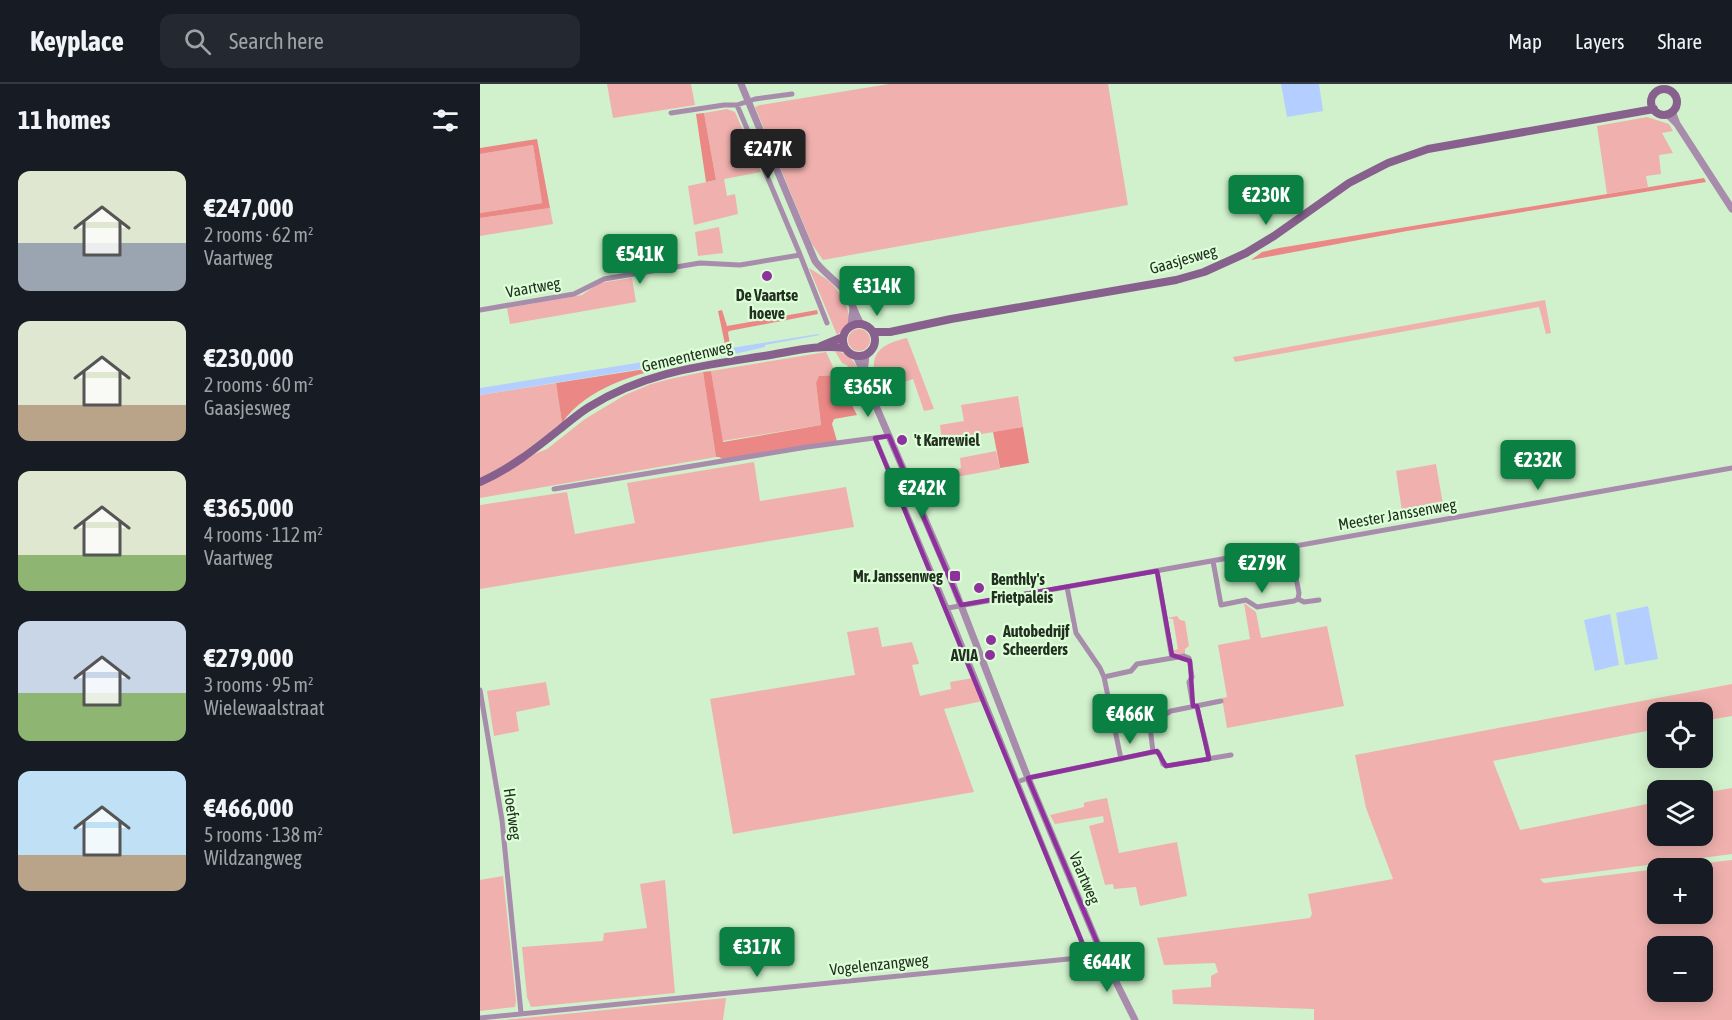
<!DOCTYPE html>
<meta charset="utf-8">
<style>
body{margin:0;font-family:"Asap Condensed",sans-serif;background:#242831;color:#f1f3f6;height:100vh;display:flex;flex-direction:column;font-size:22px;white-space:nowrap}
*{box-sizing:border-box;margin:0}
p{font-size:20px;color:#9ea1a6}
.icon{flex:none;width:33px;height:33px;fill:none;stroke:currentColor;stroke-width:2;stroke-linecap:round;stroke-linejoin:round}
.map{position:relative;flex:1;overflow:hidden}
.side{display:flex;flex-direction:column;background:#171b24;width:480px}
.side>*{flex:none}
.tools{position:absolute;left:1167px;top:618px;display:grid;gap:12px}
.tools a{display:grid;place-items:center;width:66px;height:66px;border-radius:12px;background:#171b24;box-shadow:0 3px 15px #0003;font-size:30px}
.price{position:absolute;translate:-50% -51px;padding:0 14px;border-radius:6px;background:#0b8043;color:#fff;font-size:20px;line-height:39px;filter:drop-shadow(0 2px 3px #0008)}
.price::after{content:'';position:absolute;left:50%;top:36px;width:18px;height:14px;margin-left:-9px;background:inherit;clip-path:polygon(0 0,100% 0,50% 100%)}
.price.selected{background:#222;color:#fff}
ul{padding:0;list-style:none}
li{display:flex;align-items:center;gap:18px;height:150px;padding:0 18px}
li span{display:grid;place-items:center;flex:none;width:168px;height:120px;border-radius:12px;color:#555}
li>.icon{margin-inline-start:auto}
span .icon{width:72px;height:72px;fill:#fffc;stroke-width:1}
li b{font-size:26px}
h2{display:flex;justify-content:space-between;align-items:center;height:72px;padding:0 18px;font-size:26px}
header{display:flex;align-items:center;gap:36px;box-sizing:border-box;height:84px;padding:0 30px;background:#171b24;border-bottom:2px solid #363941}
header strong{font-size:28px}
nav{display:flex;gap:33px;margin-inline-start:auto;font-size:21px}
.search{width:420px;height:54px;background:#242831;display:flex;align-items:center;gap:15px;box-sizing:border-box;padding:0 21px;border-radius:12px;color:#9ea1a6;font-size:22px}
main{display:flex;flex:1;min-height:0}
.map>svg:first-child{display:block}
.green{fill:#f0b1ae;fill-rule:evenodd}
.forest{fill:#eb8886}
.water{fill:#b4cfff}
.lines{fill:none;stroke-linecap:round;stroke-linejoin:round}
.minor{stroke:#a78cab;stroke-width:5}
.tertiary{stroke:#a78cab;stroke-width:7}
.secondary{stroke:#87608d;stroke-width:8}
.marked{fill:none;stroke:#8d319c;stroke-width:4.5;stroke-linejoin:round}
.poi-dot{fill:#8d319c;stroke:#ddffd8;stroke-width:2}
.labels{text-anchor:middle;stroke-width:4.5;stroke-linejoin:round;paint-order:stroke}
.street-label{font-size:16px;fill:#222f21;stroke:#ddffd8}
.poi-label{font-size:16px;font-weight:bold;fill:#222f21;stroke:#ddffd8;text-anchor:start}
</style>
<header>
<strong>Keyplace</strong>
<div class="search"><svg class="icon" aria-label="search" viewBox="0 0 24 24"><circle cx="10" cy="10" r="6"/><path d="M15 15l6 6"/></svg>Search here</div>
<nav><a>Map</a><a>Layers</a><a>Share</a></nav>
</header>
<main>
<section class="side">
<h2>11 homes<svg class="icon" aria-label="filters" viewBox="0 0 24 24"><path d="M4 7h16M4 17h16"/><circle cx="9" cy="7" r="2"/><circle cx="15" cy="17" r="2"/></svg></h2>
<ul>
<li><span style="background:linear-gradient(#dfe7d0 60%,#9aa5b1 0)"><svg class="icon" aria-label="home" viewBox="0 0 24 24"><path d="M3 11l9-7 9 7M6 9v11h12V9"/></svg></span><div><b>€247,000</b><p>2 rooms · 62 m²</p><p>Vaartweg</p></div></li>
<li><span style="background:linear-gradient(#dfe7d0 70%,#b9a48a 0)"><svg class="icon" aria-label="home" viewBox="0 0 24 24"><path d="M3 11l9-7 9 7M6 9v11h12V9"/></svg></span><div><b>€230,000</b><p>2 rooms · 60 m²</p><p>Gaasjesweg</p></div></li>
<li><span style="background:linear-gradient(#dfe7d0 70%,#8fb573 0)"><svg class="icon" aria-label="home" viewBox="0 0 24 24"><path d="M3 11l9-7 9 7M6 9v11h12V9"/></svg></span><div><b>€365,000</b><p>4 rooms · 112 m²</p><p>Vaartweg</p></div></li>
<li><span style="background:linear-gradient(#c9d6e8 60%,#8fb573 0)"><svg class="icon" aria-label="home" viewBox="0 0 24 24"><path d="M3 11l9-7 9 7M6 9v11h12V9"/></svg></span><div><b>€279,000</b><p>3 rooms · 95 m²</p><p>Wielewaalstraat</p></div></li>
<li><span style="background:linear-gradient(#bfe0f5 70%,#b9a48a 0)"><svg class="icon" aria-label="home" viewBox="0 0 24 24"><path d="M3 11l9-7 9 7M6 9v11h12V9"/></svg></span><div><b>€466,000</b><p>5 rooms · 138 m²</p><p>Wildzangweg</p></div></li>
</ul>
</section>
<div class="map">
<svg width="1252" height="936" viewBox="0 0 1252 936">
<rect width="100%" height="100%" fill="#d0f1cb"/>
<path class="green" d="M127,0H211L215,21L133,34Z
M409,0H628L648,121L343,176L332,160L275,23L280,21Z
M247,25L255,28L281,88L244,95L247,112L255,110L258,130L214,141L208,102L236,96L224,29Z
M1167,33L1189,40L1193,47L1182,49L1193,69L1179,71L1181,90L1166,92L1168,103L1127,110L1117,42Z
M53,61L62,119L0,129V70Z
M70,124L73,140L0,152V134Z
M239,143L243,169L218,172L215,148Z
M329,184C336,188 344,193 350,198C358,205 374,230 368,241C366,245 360,248 357,251Z
M152,194L156,218L30,240L27,224L102,211L119,199Z
M1065,216L1071,249L1066,250L1059,223L755,278L753,273Z
M368 256a11 11 0 1 1 22 0a11 11 0 1 1-22 0Z
M427,254L454,325L444,327L433,295L397,307C390,274 392,262 427,254Z
M355,267C379,269 385,303 392,321L387,323L367,281L362,279Z
M346,268L357,291L340,292L336,299L341,341L242,357L231,287Z
M223,288L236,373L0,414V402L52,371L67,365L105,335L145,311L171,300L190,295Z
M76,299L82,339L29,379L0,394V311Z
M538,312L543,343L462,357L460,341L484,337L481,321Z
M516,367L520,385L465,395V392L478,389L477,385L481,384L480,374Z
M274,378L280,417L366,403L374,443L0,505V421L87,408L95,450L155,439L147,399Z
M956,380L964,426L923,434L916,387Z
M764,519L776,528L781,554L847,542L864,622L747,644L742,614L747,613L738,561L770,555Z
M697,532L700,536L705,537L709,562L705,565V570L698,571L693,567L698,565L693,535L687,534Z
M398,543L402,563L432,558L439,580L432,581L440,612L471,605L470,598L493,594L503,617L464,625L494,708L253,750L230,615L375,591L367,548Z
M66,598L70,621L36,628L39,647L14,652L7,607Z
M1252,600V632L1223,637L1222,628H1178L1177,645L1013,677L1040,746L1177,718L1178,752H1222L1223,709L1252,704V770L1060,795L1064,799L1177,785L1178,830H1222V784H1181L1252,776V936H834V925L693,920L692,906L731,903V892L738,888L735,879L684,881L677,854L830,834L832,830L828,810L913,795L886,724L875,671ZM1178,862H1222V908H1178Z
M627,714L639,769L697,758L707,812L660,822L656,803L634,805L633,800L625,801L609,742L624,738L623,732L575,740L570,731L604,723V719L606,718Z
M23,792L36,917L35,923L0,927V796Z
M185,796L195,909L51,923L47,913L42,863L123,857L124,849L167,844L160,800Z
M246,914L243,936H24Z"/>
<path class="forest" d="M224,29L236,96L226,98L216,30Z
M57,55L70,124L0,134V129L62,119L53,61L0,70V64Z
M1224,94L1226,98L927,147L771,176L782,168L799,164Z
M242,226L247,242L337,226L338,230L249,247L248,249L251,265H246L238,227Z
M197,280C156,291 108,302 82,339L76,299Z
M231,287L243,358L341,341L336,299L339,292L357,291L377,331L354,335L352,340L357,357L244,376L239,373H236L223,288Z
M543,343L549,379L520,384L513,348Z"/>
<path class="water" d="M801,0H839L843,27L807,33Z
M338,250L340,251L285,261V263L259,269L0,311V304Z
M1168,522L1178,575L1145,581L1136,529Z
M1130,530L1139,581L1115,587L1104,536Z"/>
<g class="lines">
<path class="minor" d="M257,21L319,168L347,239
M191,29L244,21H257L275,15L312,10
M0,226L94,210L124,195L220,179L260,181L320,171
M395,354L470,531L608,873
M74,405L327,363L409,352
M733,477L741,521L766,516L777,523L814,517L818,515L819,509L810,463
M677,487L692,574
M587,503L596,549L620,584L624,593L641,675
M818,515L824,518L839,516
M468,524L1252,384
M624,593L651,587L657,580L704,572L709,574L712,593L709,598L713,622
M0,606L22,736L41,929
M717,622C720,640 726,656 729,675
M673,668L669,634L686,630L691,627L741,617
M537,698L548,694L673,668H678L680,671L683,680L686,682L751,671
M0,934L608,873L622,870"/>
<path class="tertiary" d="M261,0L335,177C343,188 354,195 363,205C372,215 374,229 381,240
M1192,27L1197,40L1252,125
M1187,30L1197,40
M371,242L373,224
M376,272L384,289L389,306L470,493L548,694L622,870L655,936
M384,289L386,271"/>
<path class="secondary" d="M1171 18a13 13 0 1 1 26 0a13 13 0 1 1-26 0Z
M363 256a16 16 0 1 1 32 0a16 16 0 1 1-32 0Z
M393,248H410L471,235L696,196L724,188L766,169L794,152L869,99L908,79L948,65L1174,25
M341,262L363,253
M0,398C30,385 55,365 80,345C89,338 99,329 109,323C165,288 221,282 284,272C310,268 338,260 365,264"/>
</g>
<path class="marked" d="M409,352L481,521L677,487L692,571L710,577L713,622H717L729,675L686,682L677,667L548,694L622,870L608,873L395,354Z"/>
<g class="poi-dot">
<circle cx="287" cy="192" r="6"/>
<circle cx="422" cy="356" r="6"/>
<rect x="469" y="486" width="12" height="12" rx="3"/>
<circle cx="499" cy="504" r="6"/>
<circle cx="511" cy="556" r="6"/>
<circle cx="510" cy="571" r="6"/>
</g>
<g class="labels">
<g class="street-label">
<text transform="translate(703 175) rotate(-16)" y="6">Gaasjesweg</text>
<text transform="translate(53 203) rotate(-10)" y="6">Vaartweg</text>
<text transform="translate(207 272) rotate(-13)" y="6">Gemeentenweg</text>
<text transform="translate(917 430) rotate(-10)" y="6">Meester Janssenweg</text>
<text transform="translate(33 730) rotate(82)" y="6">Hoefweg</text>
<text transform="translate(605 794) rotate(67)" y="6">Vaartweg</text>
<text transform="translate(399 880) rotate(-6)" y="6">Vogelenzangweg</text>
</g>
<g class="poi-label">
<text x="287" y="217" text-anchor="middle">De Vaartse<tspan x="287" dy="18">hoeve</tspan></text>
<text x="434" y="362">'t Karrewiel</text>
<text x="463" y="498" text-anchor="end">Mr. Janssenweg</text>
<text x="511" y="501">Benthly's<tspan x="511" dy="18">Frietpaleis</tspan></text>
<text x="523" y="553">Autobedrijf<tspan x="523" dy="18">Scheerders</tspan></text>
<text x="498" y="577" text-anchor="end">AVIA</text>
</g>
</g>
</svg>
<div class="tools">
<a><svg class="icon" aria-label="locate" viewBox="0 0 24 24"><circle cx="12" cy="12" r="6"/><path d="M12 2v4M12 18v4M2 12h4M18 12h4"/></svg></a>
<a><svg class="icon" aria-label="layers" viewBox="0 0 24 24"><path d="M12 4l9 5-9 5-9-5zM3 14l9 5 9-5"/></svg></a>
<a>+</a>
<a>−</a>
</div>
<b class="price selected" style="left:288px;top:96px">€247K</b>
<b class="price" style="left:786px;top:142px">€230K</b>
<b class="price" style="left:160px;top:201px">€541K</b>
<b class="price" style="left:397px;top:233px">€314K</b>
<b class="price" style="left:388px;top:334px">€365K</b>
<b class="price" style="left:1058px;top:407px">€232K</b>
<b class="price" style="left:442px;top:435px">€242K</b>
<b class="price" style="left:782px;top:510px">€279K</b>
<b class="price" style="left:650px;top:661px">€466K</b>
<b class="price" style="left:277px;top:894px">€317K</b>
<b class="price" style="left:627px;top:909px">€644K</b>
</div>
</main>
